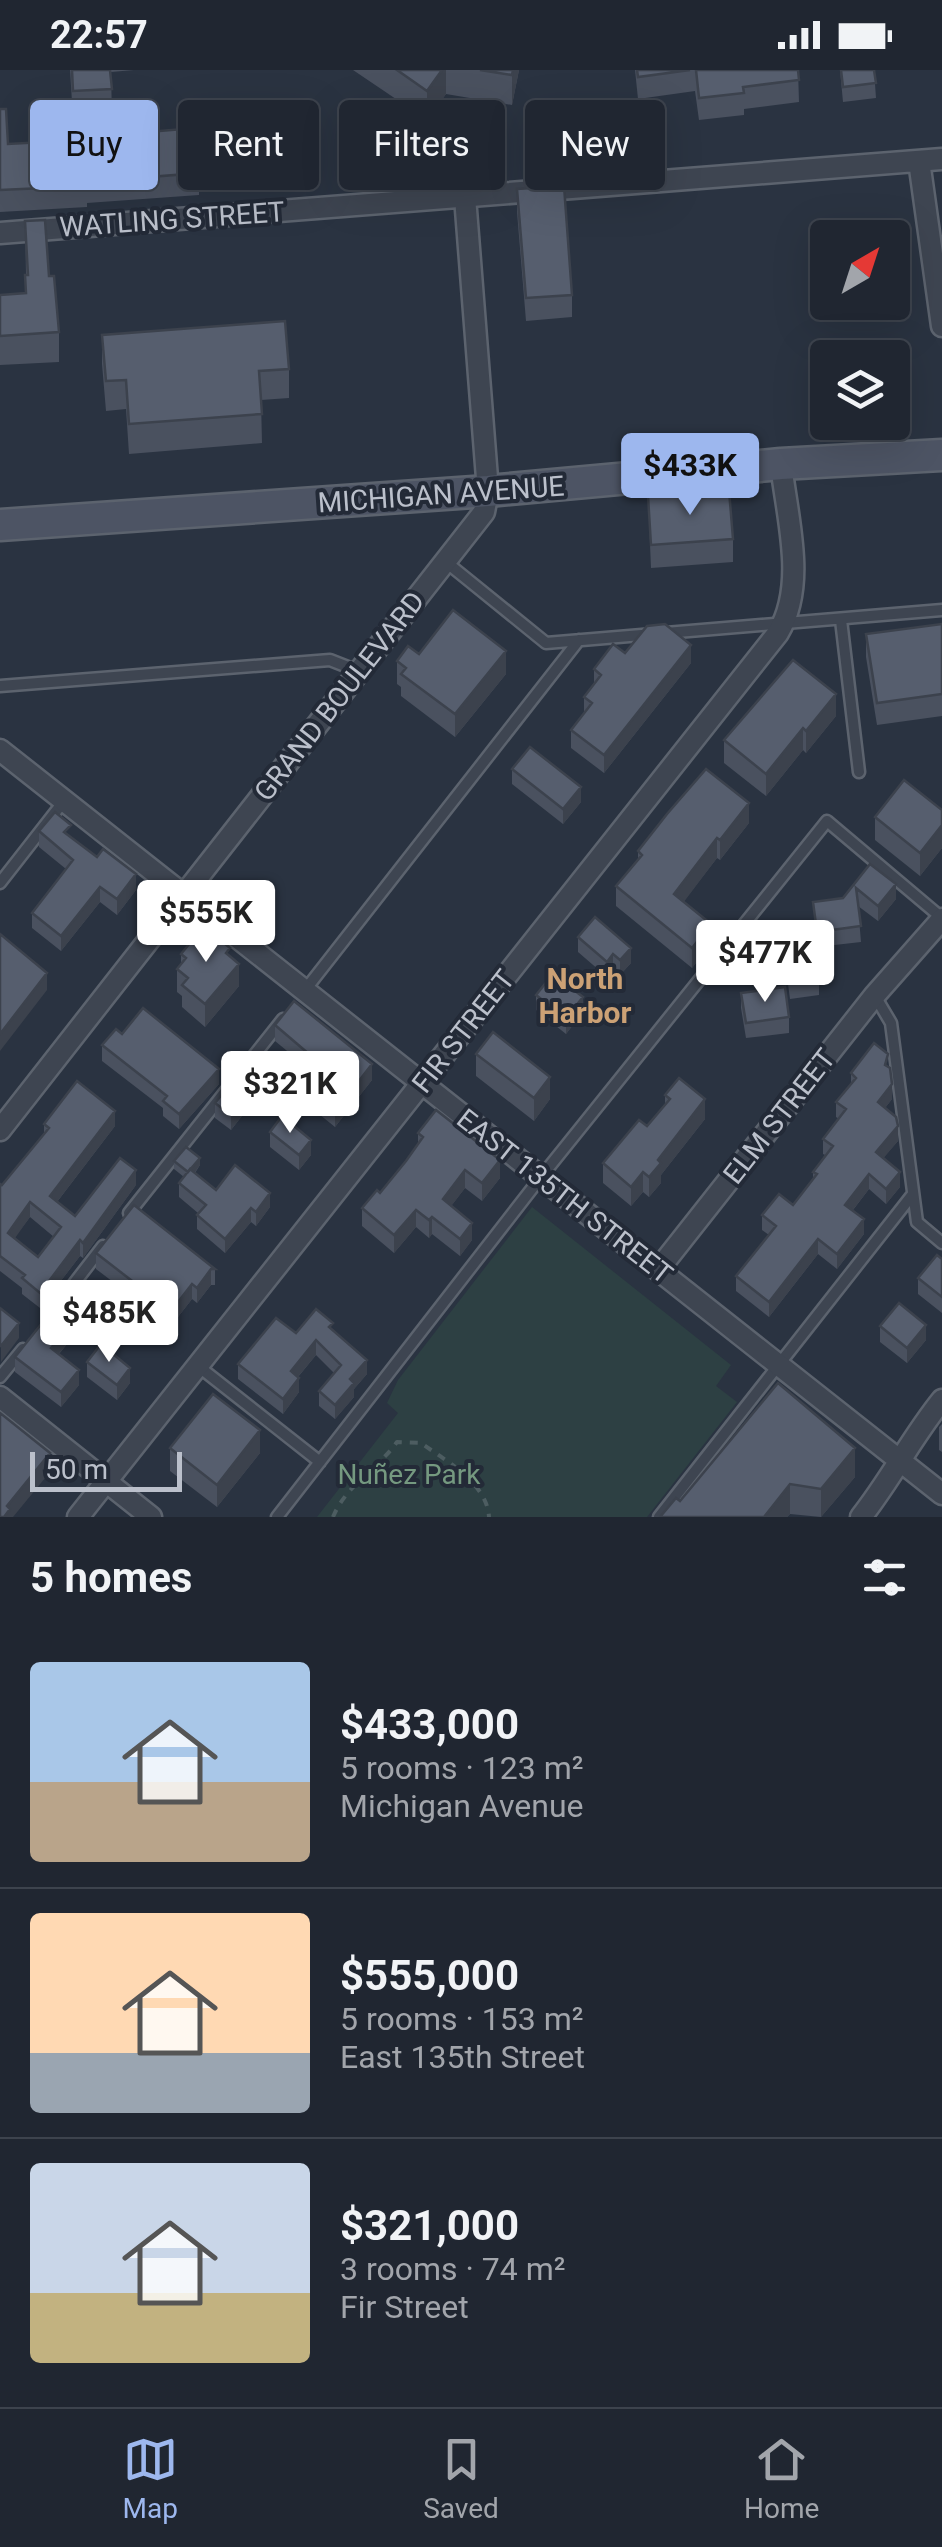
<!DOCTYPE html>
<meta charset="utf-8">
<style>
body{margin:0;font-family:Roboto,sans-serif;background:#2d323d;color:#f1f3f6;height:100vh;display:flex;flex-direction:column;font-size:38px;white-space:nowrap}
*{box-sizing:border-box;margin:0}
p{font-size:32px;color:#a2a5ab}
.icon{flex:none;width:55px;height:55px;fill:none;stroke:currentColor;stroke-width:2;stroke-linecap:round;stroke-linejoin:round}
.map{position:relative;height:1447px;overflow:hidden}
.sheet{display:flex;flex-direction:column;background:#202631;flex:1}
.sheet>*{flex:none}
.banner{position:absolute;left:30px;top:30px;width:882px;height:90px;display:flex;gap:20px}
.needle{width:65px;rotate:39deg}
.fabs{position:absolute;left:810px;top:150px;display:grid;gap:20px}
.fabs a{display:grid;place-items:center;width:100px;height:100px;border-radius:10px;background:#202631;box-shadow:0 10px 40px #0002,0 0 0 2px #3d434d;font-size:50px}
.scale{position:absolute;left:30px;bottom:25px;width:152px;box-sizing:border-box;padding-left:10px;border:5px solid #bbc0cb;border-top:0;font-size:28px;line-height:35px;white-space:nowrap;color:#bbc0cb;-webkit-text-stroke:8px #232a37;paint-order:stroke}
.price{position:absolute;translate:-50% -85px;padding:0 22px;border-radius:10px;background:#fff;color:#222;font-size:32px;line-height:65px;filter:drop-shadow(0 2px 5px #0008)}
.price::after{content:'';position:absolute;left:50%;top:60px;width:30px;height:22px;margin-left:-15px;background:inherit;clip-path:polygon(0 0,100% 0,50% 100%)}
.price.current{background:#9db7ee;color:#111}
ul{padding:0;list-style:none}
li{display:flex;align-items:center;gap:30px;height:250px;padding:0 30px}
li+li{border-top:2px solid #3d434d}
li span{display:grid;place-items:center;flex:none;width:280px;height:200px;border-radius:10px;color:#555}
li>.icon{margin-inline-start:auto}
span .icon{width:120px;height:120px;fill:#fffc;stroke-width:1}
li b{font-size:42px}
h2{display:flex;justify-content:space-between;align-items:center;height:120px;padding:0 30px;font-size:42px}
.pill{padding:0 35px;border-radius:10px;background:#202631;box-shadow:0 10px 40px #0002,0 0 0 2px #3d434d;font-size:35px;line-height:90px}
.pill.current{background:#9db7ee;color:#111}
.status{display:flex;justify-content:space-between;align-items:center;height:70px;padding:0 50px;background:#202631;direction:ltr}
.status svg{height:28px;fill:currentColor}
.tabs{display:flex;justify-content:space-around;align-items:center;height:140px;border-top:2px solid #3d434d;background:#202631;font-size:28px;color:#a2a5ab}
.tabs a{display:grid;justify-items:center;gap:5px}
.tabs .current{color:#9db7ee}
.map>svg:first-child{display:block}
.green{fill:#2d4043}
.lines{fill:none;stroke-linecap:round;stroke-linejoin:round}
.service-casing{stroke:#5c636e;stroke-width:15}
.minor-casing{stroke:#5c636e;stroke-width:25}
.secondary-casing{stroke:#5c636e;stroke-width:35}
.path{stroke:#4d5d61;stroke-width:4;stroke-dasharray:8 8;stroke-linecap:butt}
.service{stroke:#3e4551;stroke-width:10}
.minor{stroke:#3e4551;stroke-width:20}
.secondary{stroke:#4d5464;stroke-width:30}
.wall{fill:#4a515f;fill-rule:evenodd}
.shaded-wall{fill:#3c424d}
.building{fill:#565e6e;stroke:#3c424d;stroke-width:2.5;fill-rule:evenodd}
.labels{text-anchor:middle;stroke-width:8;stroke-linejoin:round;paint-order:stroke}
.street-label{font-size:28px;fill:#bbc0cb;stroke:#232a37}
.park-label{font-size:28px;fill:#759980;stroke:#232a37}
.neighbourhood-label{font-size:30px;font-weight:bold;fill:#cca175;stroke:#232a37}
</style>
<div class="status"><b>22:57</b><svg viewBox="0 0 49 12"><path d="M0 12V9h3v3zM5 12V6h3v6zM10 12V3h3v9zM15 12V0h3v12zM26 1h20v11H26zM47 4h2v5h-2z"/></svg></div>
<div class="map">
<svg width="942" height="1447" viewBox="0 0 942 1447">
<rect width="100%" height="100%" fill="#2a3341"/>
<path class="green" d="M532,1137L731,1295L716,1316L737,1332L647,1447H317L398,1343L387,1333L398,1310Z"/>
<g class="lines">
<g class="service-casing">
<path id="service" d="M446,492L546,573L942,540
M841,550L859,702
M0,616L330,590L358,601
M0,813L64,731
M302,924L579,570
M875,926L891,953L917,1152L942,1173
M129,1143L283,949
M49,1246L103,1176
M198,1296L320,1392
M0,1307L23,1279
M277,1447L541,1107L827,751L942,848
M659,1447L913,1124"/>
</g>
<g class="minor-casing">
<path id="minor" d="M919,91L942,256
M0,163L942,89
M0,680L942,1424
M0,1060L484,442L488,421L465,127
M658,1200L875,925L942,849
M0,1327L151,1447
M78,1447L778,563C807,514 787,448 781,394
M861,1447C891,1409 912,1367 942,1330"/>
</g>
<g class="secondary-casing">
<path id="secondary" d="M0,455L488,421L781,394L942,385"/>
</g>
<path class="path" d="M333,1447C346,1415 378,1399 397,1372L421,1373C446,1391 487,1413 489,1447"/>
<use href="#service" class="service"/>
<use href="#minor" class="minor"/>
<use href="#secondary" class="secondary"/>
</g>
<path class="wall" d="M70,0H134L111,2L112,46L73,48Z
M353,0H519L512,35L446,24L427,50Z
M635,0H798L799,32L744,39V45L699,50L695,21L638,29Z
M840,0H874L876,28L843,32Z
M472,36L474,100L399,103L398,55L441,53V37Z
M0,39L8,74L199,103V125L87,133V137L0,142Z
M517,119L572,225V247L526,251L517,142Z
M25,151L49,206L59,262V292L0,295V225L25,223V205H26Z
M102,265L289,299V328L261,330L262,373L129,384L126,339L106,341L102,294Z
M648,426L733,469V492L651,498Z
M942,554V646L877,655L866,587V564Z
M625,583L691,593L604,703L571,678V660L584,644V627L594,614V599Z
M419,584L506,604L455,667L401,626V617L397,614V591Z
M836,646L806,683L803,680L766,726L724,693V670Z
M512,699L581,732L563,754L512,714Z
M942,740V778L920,806L875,770V747Z
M749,753L720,790L717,788L683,832L711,874L692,898L616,836V816L638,789V781Z
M39,761L71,767L136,820L117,845L100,832L61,881L32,858V843L66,799L39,777Z
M870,794L896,829L878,851L858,836L861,872L817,877L813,832L843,828Z
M578,867L631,893L620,905L613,900L607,907L578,882Z
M784,869L819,910V925L790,929L784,884Z
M181,884L230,886L239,916L205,957L182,937V926L177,922V899L181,895Z
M741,923L789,947V963L746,968L741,938Z
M536,925L583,942L566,964L536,940Z
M275,955L372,1010L335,1057L299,1028V1013L309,999L275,971Z
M122,964L219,1014L179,1059L163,1046V1038L102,991V975Z
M476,984L550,1029L534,1051L476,1006Z
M888,997L892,1029L885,1038L898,1071L883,1088L900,1117L886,1134L869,1119L853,1140L864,1164L837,1199L818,1184L769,1247L736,1221V1206L769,1165L762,1160V1145L793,1135L813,1109V1102L825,1085L823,1084V1069L839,1049L836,1047V1032L851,1014V1003Z
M665,1025L705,1049L661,1105V1113L649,1127L643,1122L631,1136L603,1113V1093L647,1056L665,1034Z
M215,1033L249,1037L231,1060L215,1048Z
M44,1054L115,1056L57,1132L75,1146L136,1115L83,1188L80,1186L40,1238L22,1224V1218L0,1201V1114L2,1115L44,1065ZM30,1147L54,1167L38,1187L14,1168Z
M270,1062L311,1085L299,1100L270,1077Z
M418,1063L500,1108L482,1131L465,1118L451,1136L472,1170L460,1186L432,1164L429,1168L416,1157L394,1183L362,1156V1138L380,1123L406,1091L418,1074Z
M174,1091L200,1095L195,1103L216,1120L270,1137L256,1156L251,1152L225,1183L197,1159V1145L198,1143L179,1127V1113L184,1107L174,1099Z
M96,1183L215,1199V1215H211L197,1233L192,1229L171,1256L96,1199Z
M942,1189V1243L918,1224V1208Z
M880,1256L926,1270L907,1293L880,1272Z
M333,1261L367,1304L354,1319V1327L335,1349L319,1336V1321L334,1303L316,1285L298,1307L299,1322L283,1344L238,1309V1294L296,1263Z
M72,1268L59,1284L79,1315L61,1337L15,1302V1287Z
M87,1292L130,1313L117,1330L87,1307Z
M778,1313L855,1407L821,1447L790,1444L787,1447H660L680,1431Z
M942,1354V1382L939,1380V1357Z
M170,1378L260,1383L217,1437L170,1401Z"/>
<path class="shaded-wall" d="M442,0H446V24L427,50V21Z
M513,0H519L512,35V5Z
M691,575V593L604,703V685Z
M506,581V604L455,667V644Z
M836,624V646L806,683V661Z
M803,658V680L766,726V704Z
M581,717V732L563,754V739Z
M749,733V753L720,790V770Z
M942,755V778L920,806V783Z
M717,768V788L674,845V824Z
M136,804V820L117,845V829Z
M896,814V829L878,851V836Z
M100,817V832L61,881V866Z
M711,854V874L692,898V878Z
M631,878V893L620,905V890Z
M613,884V900L607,907V892Z
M239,894V916L205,957V934Z
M47,903V920L0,981V964Z
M583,927V942L566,964V948Z
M372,994V1010L335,1057V1042Z
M219,999V1014L179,1059V1044Z
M550,1007V1029L534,1051V1028Z
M892,1014V1029L878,1047V1032Z
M249,1022V1037L231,1060V1045Z
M705,1029V1049L661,1105V1113L649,1127V1107L658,1090Z
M115,1041V1056L50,1141V1126Z
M898,1056V1071L876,1097V1082Z
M311,1070V1085L299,1100V1085Z
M200,1088V1095L189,1110V1103Z
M500,1090V1108L482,1131V1113Z
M136,1100V1115L83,1188V1173Z
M465,1100V1118L443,1147V1129Z
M643,1102V1122L631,1136V1117Z
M900,1102V1117L886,1134V1119Z
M869,1104V1119L845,1150V1135Z
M270,1123V1137L256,1156V1142Z
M30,1132V1147L8,1178V1163Z
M251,1138V1152L225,1183V1169Z
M416,1140V1157L394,1183V1165Z
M432,1147V1164L429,1168V1150Z
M864,1149V1164L837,1199V1184Z
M472,1153V1170L460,1186V1169Z
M818,1169V1184L769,1247V1232Z
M80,1170V1186L40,1238V1223Z
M211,1199V1215L197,1233V1218Z
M192,1214V1229L171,1256V1241Z
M19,1253V1268L1,1292V1276Z
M72,1253V1268L51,1293V1278Z
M926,1255V1270L907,1293V1278Z
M316,1270V1285L291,1315V1301Z
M367,1290V1304L354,1319V1327L335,1349V1335L350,1309Z
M130,1298V1313L117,1330V1315Z
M79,1300V1315L61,1337V1322Z
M299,1308V1322L283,1344V1329Z
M260,1360V1383L217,1437V1415Z
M855,1378V1407L821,1447V1419Z
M50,1383V1402L13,1447H4L7,1436Z
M790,1414V1444L787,1447H764Z"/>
<path class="building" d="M72,0H110L112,19L73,21Z
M397,0H442L427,21Z
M480,0H513L512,5Z
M637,0H690L638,7Z
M696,0H798L799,10L743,17L744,23L699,28Z
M841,0H874L876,13L843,17Z
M472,36L474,78L399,81L398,55L465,53L441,37Z
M0,39H6L8,74L100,69V66L195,58L199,103L87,112V116L0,120Z
M564,116L572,225L526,228L517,119Z
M45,150L49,206H54L59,262L0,266V225L26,223L25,205H28L25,151Z
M285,251L289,299L259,301L262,344L129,354L126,310L106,311L102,265Z
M729,420L733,469L651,475L648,426Z
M453,540L506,581L455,644L401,604L406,598L397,591L408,576L419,584Z
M665,554L691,575L604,685L571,660L592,633L584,627L601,605L594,599L613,574L625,583L647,556Z
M942,554V624L877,633L866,564Z
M793,590L836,624L806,661L803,658L766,704L724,670Z
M530,677L581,717L563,739L512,699Z
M706,699L749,733L720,770L717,768L674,824L711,854L692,878L616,816L642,785L638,781L667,744Z
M904,710L942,740V755L920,783L875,747Z
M55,742L71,755L64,762L97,787L103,779L136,804L117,829L100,817L61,866L32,843L73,790L39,761Z
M870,794L896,814L878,836L856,818L861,856L817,862L813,832L843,828Z
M595,847L631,878L620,890L613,884L607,892L578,867Z
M204,856L230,878L226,883L239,894L205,934L182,915L188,908L177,899L186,888L181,884Z
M0,864L47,903L0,964Z
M813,865L819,910L790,913L784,869Z
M553,904L583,927L566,948L536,925Z
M785,917L789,947L746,953L741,923Z
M294,931L372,994L335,1042L299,1013L316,990L275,955Z
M143,938L219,999L179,1044L163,1031L167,1026L102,975L116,959L122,964Z
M493,962L550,1007L534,1028L476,984Z
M874,973L888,984L885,995L890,998L892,1014L878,1032L896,1047L898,1056L876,1082L900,1102L886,1119L869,1104L845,1135L864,1149L837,1184L818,1169L769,1232L736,1206L776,1156L762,1145L779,1124L793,1135L817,1104L813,1102L833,1076L823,1069L846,1039L836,1032L856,1008L851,1003Z
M679,1008L705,1029L658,1090L661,1093L649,1107L643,1102L631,1117L603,1093L639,1050L647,1056L670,1029L665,1025Z
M234,1010L249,1022L231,1045L215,1033Z
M77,1011L115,1041L50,1126L75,1146L120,1088L136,1100L83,1173L80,1170L40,1223L22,1208L25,1205L0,1186V1114L2,1115L49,1058L44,1054ZM30,1132L61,1157L38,1187L8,1163Z
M436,1040L500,1090L482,1113L465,1100L443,1129L472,1153L460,1169L432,1147L429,1150L416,1140L394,1165L362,1138L377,1120L380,1123L406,1091L423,1067L418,1063Z
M282,1046L311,1070L299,1085L270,1062Z
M186,1077L200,1088L188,1102L174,1091Z
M235,1095L270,1123L256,1142L251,1138L225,1169L197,1145L206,1135L179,1113L190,1099L216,1120Z
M134,1135L215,1199H211L197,1218L192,1214L171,1241L96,1183Z
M937,1185L942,1189V1227L918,1208Z
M899,1233L926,1255L907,1278L880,1256Z
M0,1238L19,1253L1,1276L0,1275Z
M54,1238L72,1253L51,1278L79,1300L61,1322L15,1287Z
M316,1239L333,1253L329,1257L367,1290L350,1309L354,1313L335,1335L319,1321L341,1295L316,1270L291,1301L299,1308L283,1329L238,1294L276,1248L296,1263Z
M101,1274L130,1298L117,1315L87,1292Z
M778,1313L855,1378L821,1419L790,1414L764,1447H660L676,1428L680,1431Z
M213,1324L260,1360L217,1415L170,1378Z
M0,1343L50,1383L7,1436L10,1439L4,1447H0Z"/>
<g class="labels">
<g class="street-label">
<text transform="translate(172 149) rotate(-4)" y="10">WATLING STREET</text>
<text transform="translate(441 424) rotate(-4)" y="10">MICHIGAN AVENUE</text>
<text transform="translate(339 626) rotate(-52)" y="10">GRAND BOULEVARD</text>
<text transform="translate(463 961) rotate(-52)" y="10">FIR STREET</text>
<text transform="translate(779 1046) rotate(-52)" y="10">ELM STREET</text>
<text transform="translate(565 1126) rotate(38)" y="10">EAST 135TH STREET</text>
</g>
<g class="park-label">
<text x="409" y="1414">Nuñez Park</text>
</g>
<g class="neighbourhood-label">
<text x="585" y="919">North<tspan x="585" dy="34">Harbor</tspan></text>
</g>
</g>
</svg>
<div class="fabs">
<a><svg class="needle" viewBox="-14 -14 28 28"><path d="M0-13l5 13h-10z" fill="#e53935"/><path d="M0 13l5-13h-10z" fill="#a2a5ab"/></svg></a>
<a><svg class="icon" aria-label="layers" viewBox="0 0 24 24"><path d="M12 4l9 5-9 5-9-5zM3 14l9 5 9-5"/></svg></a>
</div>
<div class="scale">50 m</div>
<b class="price current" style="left:690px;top:448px">$433K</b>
<b class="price" style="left:206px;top:895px">$555K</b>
<b class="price" style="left:765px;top:935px">$477K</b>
<b class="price" style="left:290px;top:1066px">$321K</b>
<b class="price" style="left:109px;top:1295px">$485K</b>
<div class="banner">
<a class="pill current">Buy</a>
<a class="pill">Rent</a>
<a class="pill">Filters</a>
<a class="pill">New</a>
</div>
</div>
<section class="sheet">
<h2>5 homes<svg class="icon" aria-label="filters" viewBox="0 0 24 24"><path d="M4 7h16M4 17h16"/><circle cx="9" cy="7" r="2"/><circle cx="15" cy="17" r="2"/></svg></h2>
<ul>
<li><span style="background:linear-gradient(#a9c7e8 60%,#b9a48a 0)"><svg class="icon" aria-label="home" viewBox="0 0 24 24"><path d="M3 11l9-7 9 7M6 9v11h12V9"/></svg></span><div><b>$433,000</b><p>5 rooms · 123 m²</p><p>Michigan Avenue</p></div></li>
<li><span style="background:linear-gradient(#ffd9b3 70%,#9aa5b1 0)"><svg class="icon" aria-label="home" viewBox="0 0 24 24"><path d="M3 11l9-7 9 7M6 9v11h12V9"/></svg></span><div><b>$555,000</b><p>5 rooms · 153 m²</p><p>East 135th Street</p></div></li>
<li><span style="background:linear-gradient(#c9d6e8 65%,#c2b280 0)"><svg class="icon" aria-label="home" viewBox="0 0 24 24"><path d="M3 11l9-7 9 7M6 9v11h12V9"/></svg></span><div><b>$321,000</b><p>3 rooms · 74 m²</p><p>Fir Street</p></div></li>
</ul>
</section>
<nav class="tabs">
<a class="current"><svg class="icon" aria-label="map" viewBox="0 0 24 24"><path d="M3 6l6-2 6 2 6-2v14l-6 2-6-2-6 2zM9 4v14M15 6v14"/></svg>Map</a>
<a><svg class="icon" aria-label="saved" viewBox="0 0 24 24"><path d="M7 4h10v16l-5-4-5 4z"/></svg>Saved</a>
<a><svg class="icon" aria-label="home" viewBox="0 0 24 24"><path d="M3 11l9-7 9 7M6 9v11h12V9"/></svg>Home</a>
</nav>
